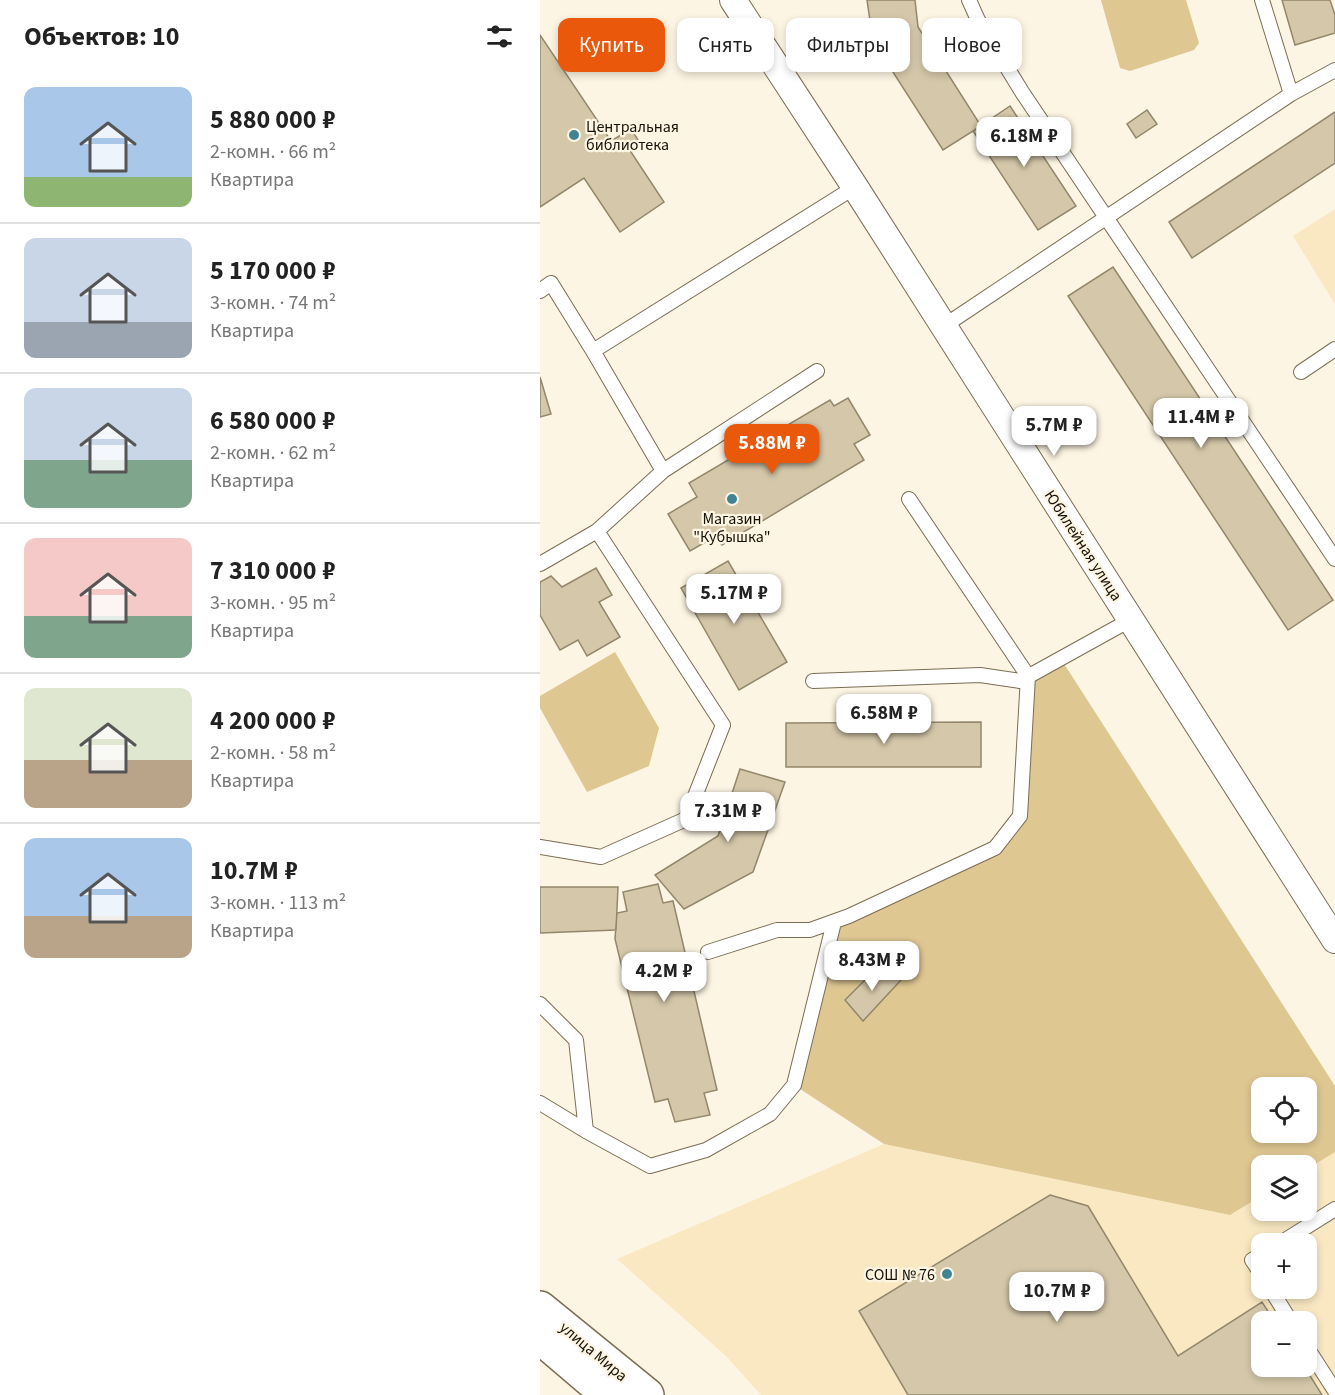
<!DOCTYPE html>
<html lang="ru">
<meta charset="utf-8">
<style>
body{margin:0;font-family:"Source Sans 3",sans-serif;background:#f2f2f2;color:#222;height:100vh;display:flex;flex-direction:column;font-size:22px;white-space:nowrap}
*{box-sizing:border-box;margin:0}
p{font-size:20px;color:#767676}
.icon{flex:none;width:33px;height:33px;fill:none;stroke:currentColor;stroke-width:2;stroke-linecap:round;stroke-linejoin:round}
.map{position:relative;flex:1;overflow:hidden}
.details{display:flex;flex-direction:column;background:#fff;width:540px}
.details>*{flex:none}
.top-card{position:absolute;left:18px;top:18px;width:570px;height:54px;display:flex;gap:12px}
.tools{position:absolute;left:711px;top:1077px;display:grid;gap:12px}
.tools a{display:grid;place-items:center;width:66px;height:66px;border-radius:12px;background:#fff;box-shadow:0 3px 9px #0003;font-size:30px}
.price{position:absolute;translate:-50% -51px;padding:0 14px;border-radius:12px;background:#fff;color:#222;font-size:20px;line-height:39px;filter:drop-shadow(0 2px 3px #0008)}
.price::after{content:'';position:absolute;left:50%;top:36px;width:18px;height:14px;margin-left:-9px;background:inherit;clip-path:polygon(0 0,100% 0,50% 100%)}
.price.on{background:#ea580c;color:#fff}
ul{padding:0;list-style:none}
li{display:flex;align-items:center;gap:18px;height:150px;padding:0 24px}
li+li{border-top:2px solid #e0e0e0}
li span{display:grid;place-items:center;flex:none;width:168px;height:120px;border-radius:12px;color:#555}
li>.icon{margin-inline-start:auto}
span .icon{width:72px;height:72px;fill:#fffc;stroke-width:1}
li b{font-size:26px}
h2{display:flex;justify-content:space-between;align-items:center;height:72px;padding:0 24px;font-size:26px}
.chip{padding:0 21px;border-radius:12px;background:#fff;box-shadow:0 3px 9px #0003;font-size:21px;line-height:54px}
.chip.on{background:#ea580c;color:#fff}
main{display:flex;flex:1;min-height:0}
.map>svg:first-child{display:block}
.built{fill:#f9e8c2;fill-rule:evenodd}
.green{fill:#dfc792;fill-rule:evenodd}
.building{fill:#d5c8aa;stroke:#93876b;stroke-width:1.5}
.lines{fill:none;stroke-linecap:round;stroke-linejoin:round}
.service-casing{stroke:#796d52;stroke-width:16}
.minor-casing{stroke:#796d52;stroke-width:28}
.tertiary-casing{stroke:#796d52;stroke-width:36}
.service{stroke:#fff;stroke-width:14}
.minor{stroke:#fff;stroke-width:26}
.tertiary{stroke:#fff;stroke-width:33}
.poi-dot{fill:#408493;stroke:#fdf5e3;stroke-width:2}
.labels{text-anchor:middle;stroke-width:4.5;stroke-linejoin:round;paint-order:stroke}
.poi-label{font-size:16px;fill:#151107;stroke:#fdf5e3;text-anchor:start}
.street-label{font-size:16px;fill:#151107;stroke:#fdf5e3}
</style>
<main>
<section class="details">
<h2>Объектов: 10<svg class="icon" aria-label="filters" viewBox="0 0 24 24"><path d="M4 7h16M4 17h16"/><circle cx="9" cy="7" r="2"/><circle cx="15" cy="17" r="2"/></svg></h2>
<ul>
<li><span style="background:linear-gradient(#a9c7e8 75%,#8fb573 0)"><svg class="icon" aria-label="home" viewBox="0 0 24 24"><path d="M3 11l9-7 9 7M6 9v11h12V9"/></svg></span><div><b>5 880 000 ₽</b><p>2-комн. · 66 m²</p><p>Квартира</p></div></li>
<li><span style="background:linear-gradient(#c9d6e8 70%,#9aa5b1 0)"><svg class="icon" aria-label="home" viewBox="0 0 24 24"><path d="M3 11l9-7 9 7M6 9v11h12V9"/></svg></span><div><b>5 170 000 ₽</b><p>3-комн. · 74 m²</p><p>Квартира</p></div></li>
<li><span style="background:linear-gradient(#c9d6e8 60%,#7fa58c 0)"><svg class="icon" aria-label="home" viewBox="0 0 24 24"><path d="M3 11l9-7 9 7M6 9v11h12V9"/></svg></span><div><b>6 580 000 ₽</b><p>2-комн. · 62 m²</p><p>Квартира</p></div></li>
<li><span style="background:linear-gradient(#f6c9c9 65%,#7fa58c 0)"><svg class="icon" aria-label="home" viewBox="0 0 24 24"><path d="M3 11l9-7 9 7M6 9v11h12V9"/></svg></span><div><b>7 310 000 ₽</b><p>3-комн. · 95 m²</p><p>Квартира</p></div></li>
<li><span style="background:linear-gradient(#dfe7d0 60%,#b9a48a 0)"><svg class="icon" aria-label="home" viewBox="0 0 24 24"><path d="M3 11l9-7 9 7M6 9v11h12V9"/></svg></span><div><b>4 200 000 ₽</b><p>2-комн. · 58 m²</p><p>Квартира</p></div></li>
<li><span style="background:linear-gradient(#a9c7e8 65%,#b9a48a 0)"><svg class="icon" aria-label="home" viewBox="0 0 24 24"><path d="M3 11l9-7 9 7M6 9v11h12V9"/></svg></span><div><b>10.7M ₽</b><p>3-комн. · 113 m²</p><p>Квартира</p></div></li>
</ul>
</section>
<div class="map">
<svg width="795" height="1395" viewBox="0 0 795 1395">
<rect width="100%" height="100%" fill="#fdf5e3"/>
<path class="built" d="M795,209V304L753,236Z
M344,1144L690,1215L721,1195L722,1210H766L767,1167L795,1149V1395H221L186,1356L77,1259ZM722,1244H766V1288H722ZM722,1322H766V1366H722Z"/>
<path class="green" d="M561,0H646L659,43L654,50L590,71L580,68Z
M75,652L119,728L109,766L47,792L0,708V696Z
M521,659L795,1086V1152L767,1169L766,1166H722L721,1196L690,1215L344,1144L254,1085L294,922L455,848L480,816L488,676ZM722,1088H766V1132H722Z"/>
<path class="building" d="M327,0H375L378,27L441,126L403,150L333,41Z
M742,0H790L795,15V33L755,45Z
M0,35L71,141L91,129L100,143L89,149L124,202L80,232L44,178L0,207Z
M470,106L536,206L498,230L433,131Z
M607,110L617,124L596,138L587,124Z
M795,112V163L652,258L629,222Z
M573,267L793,600L748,630L528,296Z
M0,377L11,414L0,417Z
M308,398L330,435L314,444L324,460L182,545L176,536L150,551L128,514L157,497L149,483L290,400L294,406Z
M188,561L247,662L199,690L141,588Z
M56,568L72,595L59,602L80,637L47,656L38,640L20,650L0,615V582L11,576L22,587Z
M441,722V767H246V723Z
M200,769L245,782L213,872L144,909L115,875L178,836Z
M118,884L123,903L133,901L177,1090L164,1093L170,1115L135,1122L128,1099L115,1102L75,939L77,913L87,911L83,892Z
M0,887H78L76,930L0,933Z
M341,964L361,980L323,1021L305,1000Z
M510,1195L548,1206L638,1356L722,1302L735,1322H722V1366H764L782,1395H368L319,1311Z"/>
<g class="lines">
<g class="service-casing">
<path id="service" d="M429,0L438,20L482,92L795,559
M722,0L751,94
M0,291L11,283L53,351L315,187
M404,326L751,94L795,70
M53,351L123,471L277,371
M761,372L795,349
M0,564L57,531L123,471
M273,681L440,675L480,681L592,619
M0,847L61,857L146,819L183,725L57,531
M168,952L237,930H270L309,916L455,848L480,816L488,676L369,499
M0,1004L36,1040L46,1131L110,1166L166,1150L230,1114L254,1085L294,922
M0,1103L46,1131
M739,1244L795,1209
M722,1254L712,1260L722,1275
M730,1288L751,1322
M766,1346L795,1391"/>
</g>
<g class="minor-casing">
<path id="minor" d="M193,0L315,187L795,940"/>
</g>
<g class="tertiary-casing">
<path id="tertiary" d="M0,1308L107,1395
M0,1337L68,1395"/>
</g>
<use href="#service" class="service"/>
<use href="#minor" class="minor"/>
<use href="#tertiary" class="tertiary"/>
</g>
<g class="poi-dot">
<circle cx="34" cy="135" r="6"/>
<circle cx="192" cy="499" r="6"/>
<circle cx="407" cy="1274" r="6"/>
</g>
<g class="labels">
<g class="poi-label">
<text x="46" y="132">Центральная<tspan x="46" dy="18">библиотека</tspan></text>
<text x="192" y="524" text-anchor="middle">Магазин<tspan x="192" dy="18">"Кубышка"</tspan></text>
<text x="395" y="1280" text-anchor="end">СОШ № 76</text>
</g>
<g class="street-label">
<text transform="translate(544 545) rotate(57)" y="6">Юбилейная улица</text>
<text transform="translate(54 1351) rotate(40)" y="6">улица Мира</text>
</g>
</g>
</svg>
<div class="tools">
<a><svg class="icon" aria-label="locate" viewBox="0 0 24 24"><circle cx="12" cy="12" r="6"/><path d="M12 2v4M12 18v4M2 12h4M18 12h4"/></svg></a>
<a><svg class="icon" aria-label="layers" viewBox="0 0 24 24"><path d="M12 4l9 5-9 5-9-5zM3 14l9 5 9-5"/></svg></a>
<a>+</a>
<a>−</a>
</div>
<b class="price" style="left:484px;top:168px">6.18M ₽</b>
<b class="price" style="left:661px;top:449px">11.4M ₽</b>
<b class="price" style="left:514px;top:457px">5.7M ₽</b>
<b class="price on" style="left:232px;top:475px">5.88M ₽</b>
<b class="price" style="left:194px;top:625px">5.17M ₽</b>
<b class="price" style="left:344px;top:745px">6.58M ₽</b>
<b class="price" style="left:188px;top:843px">7.31M ₽</b>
<b class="price" style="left:332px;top:992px">8.43M ₽</b>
<b class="price" style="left:124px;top:1003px">4.2M ₽</b>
<b class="price" style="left:517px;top:1323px">10.7M ₽</b>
<div class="top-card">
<a class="chip on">Купить</a>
<a class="chip">Снять</a>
<a class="chip">Фильтры</a>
<a class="chip">Новое</a>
</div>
</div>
</main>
